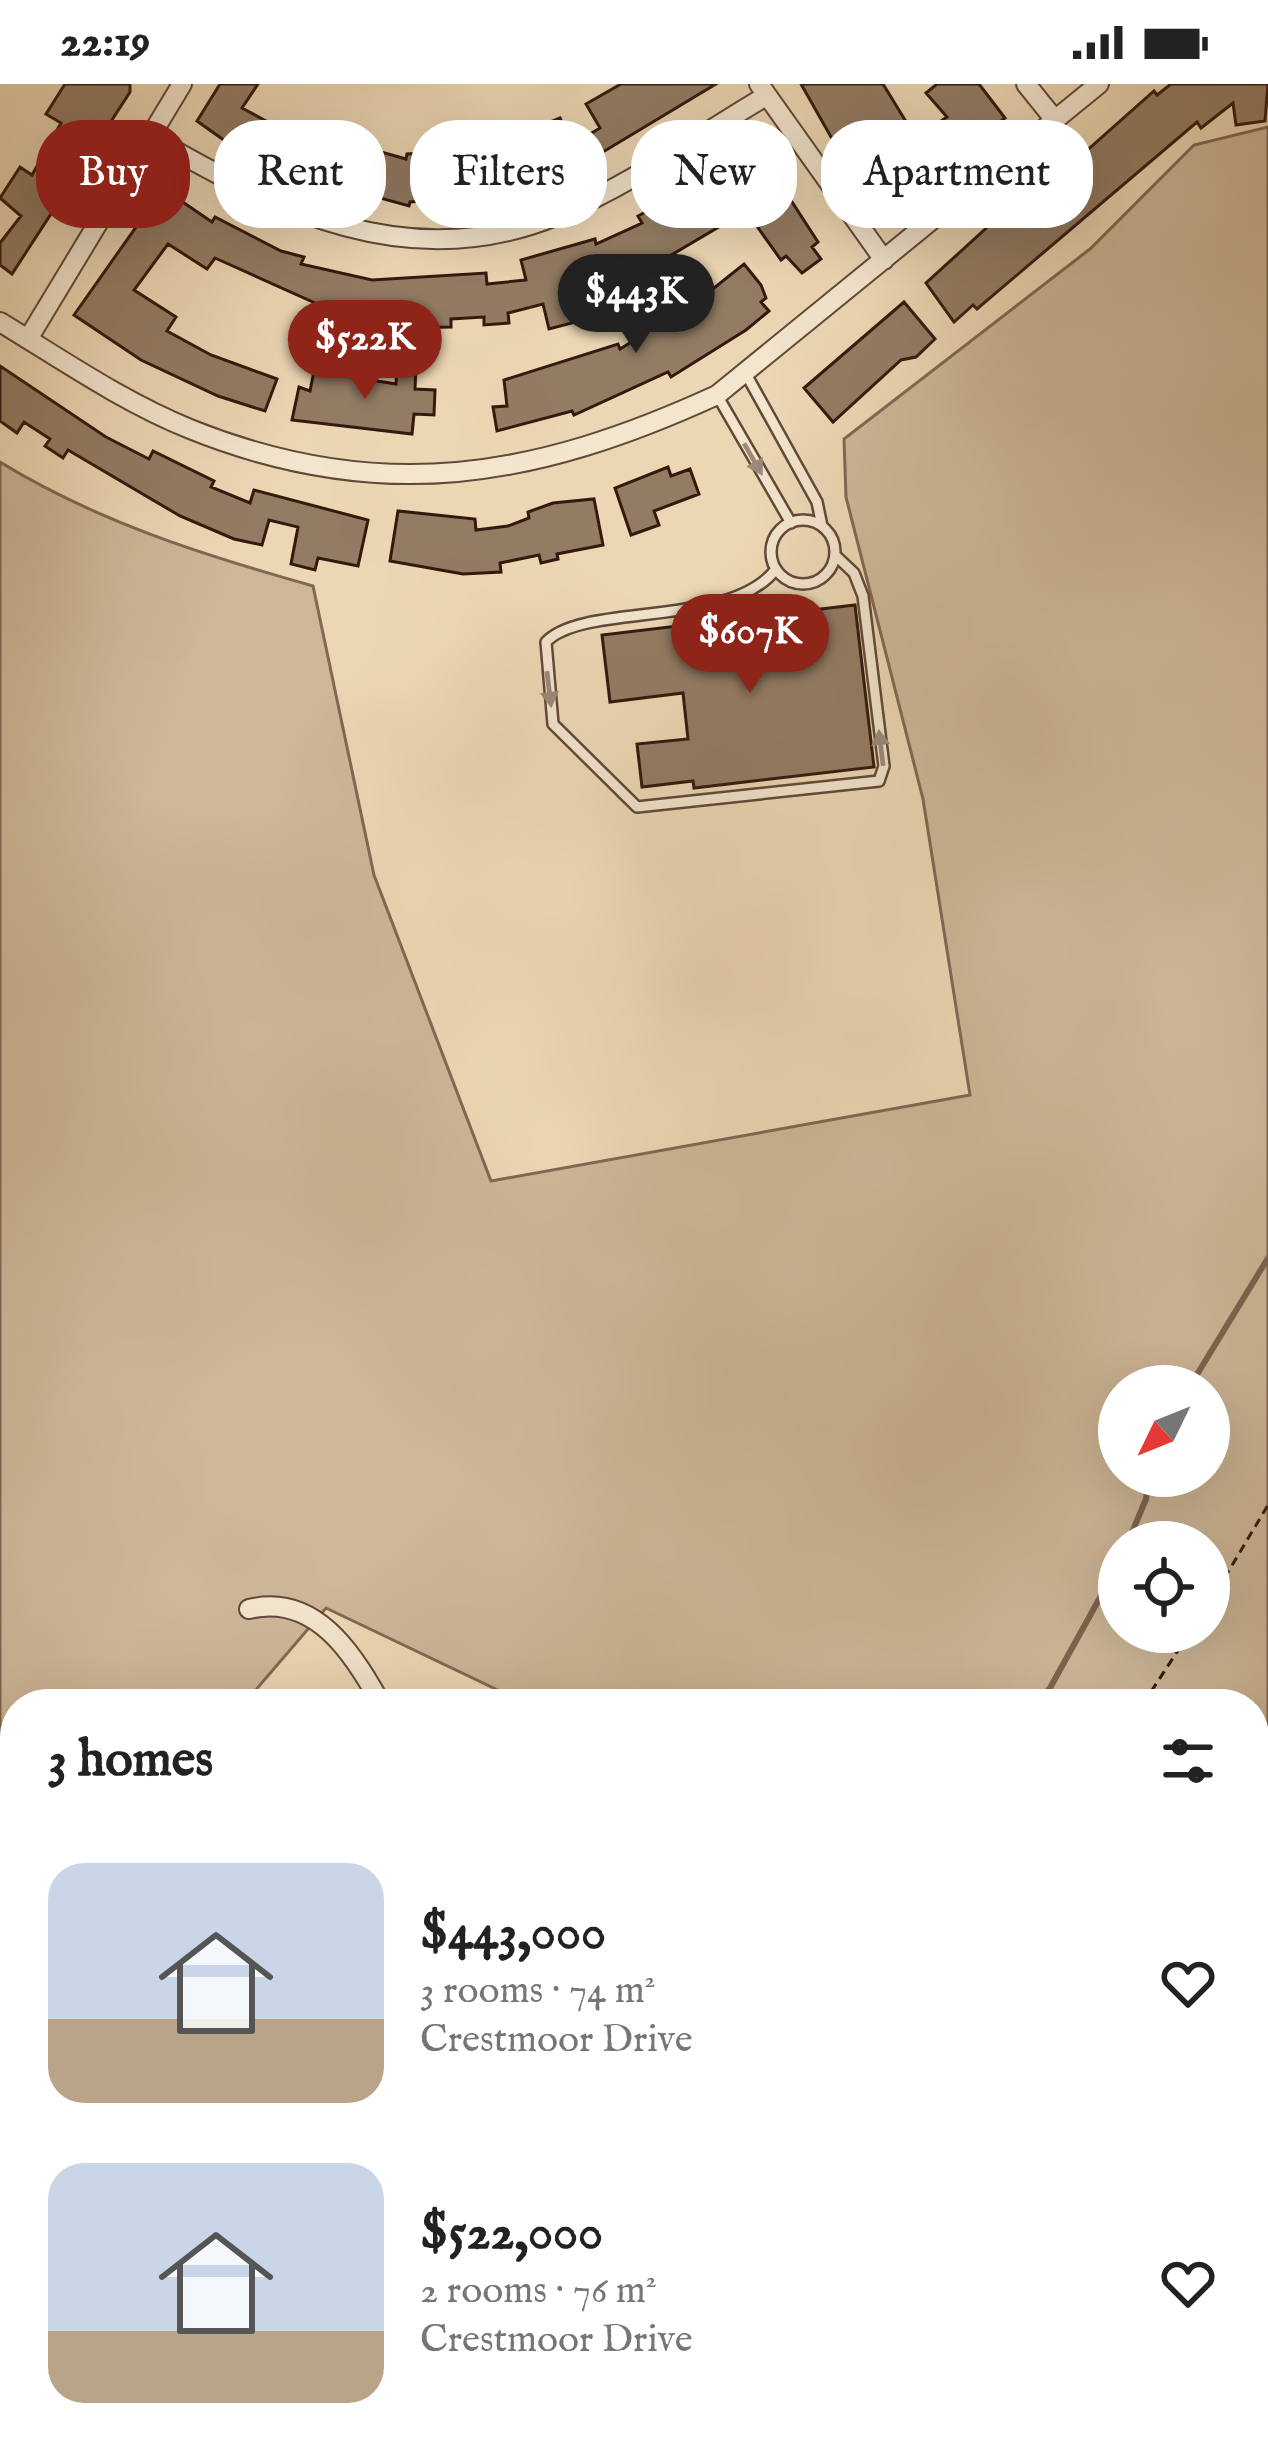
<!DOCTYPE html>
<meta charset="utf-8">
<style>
body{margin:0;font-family:"IM FELL English",serif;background:#f6f6f6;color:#222;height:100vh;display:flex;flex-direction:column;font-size:45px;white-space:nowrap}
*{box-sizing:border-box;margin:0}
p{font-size:39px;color:#767676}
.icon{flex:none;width:66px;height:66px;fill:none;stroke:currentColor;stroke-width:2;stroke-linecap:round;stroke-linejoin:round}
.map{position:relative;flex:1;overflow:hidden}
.drawer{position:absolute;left:0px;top:1605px;width:1269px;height:771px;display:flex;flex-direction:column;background:#fff;border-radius:48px 48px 0 0;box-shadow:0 12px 48px #0002}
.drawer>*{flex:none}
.banner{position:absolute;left:36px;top:36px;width:1197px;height:108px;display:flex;gap:24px}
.needle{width:78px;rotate:227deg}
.tools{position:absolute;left:1098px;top:1281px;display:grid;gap:24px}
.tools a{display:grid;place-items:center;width:132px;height:132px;border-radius:50%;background:#fff;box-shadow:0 12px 48px #0002;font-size:60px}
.price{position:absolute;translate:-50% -102px;padding:0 27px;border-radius:42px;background:#8f2418;color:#fff;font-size:39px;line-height:78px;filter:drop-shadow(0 3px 6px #0008)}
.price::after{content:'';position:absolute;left:50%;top:72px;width:36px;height:27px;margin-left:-18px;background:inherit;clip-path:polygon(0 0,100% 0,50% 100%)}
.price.selected{background:#222;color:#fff}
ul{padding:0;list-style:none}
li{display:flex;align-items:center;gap:36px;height:300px;padding:0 48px}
li span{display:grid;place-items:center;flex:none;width:336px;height:240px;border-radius:36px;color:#555}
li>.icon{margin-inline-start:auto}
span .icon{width:144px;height:144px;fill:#fffc;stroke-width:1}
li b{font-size:51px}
h2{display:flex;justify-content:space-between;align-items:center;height:144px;padding:0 48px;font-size:51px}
.pill{padding:0 42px;border-radius:48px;background:#fff;box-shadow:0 12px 48px #0002;font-size:42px;line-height:108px}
.pill.selected{background:#8f2418;color:#fff}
.status{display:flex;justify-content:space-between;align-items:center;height:84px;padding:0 60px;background:#fff;direction:ltr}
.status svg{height:33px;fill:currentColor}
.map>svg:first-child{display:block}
.green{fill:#cdb798;stroke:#806853;stroke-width:3;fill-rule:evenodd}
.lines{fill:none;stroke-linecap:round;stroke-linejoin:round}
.stream{stroke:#7c6450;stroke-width:6}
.building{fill:#937c64;stroke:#33190e;stroke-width:3}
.service-casing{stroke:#614838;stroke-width:14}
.minor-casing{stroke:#614838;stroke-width:22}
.primary-casing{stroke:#33190e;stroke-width:32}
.path{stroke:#33190e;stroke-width:3;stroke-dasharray:9 6;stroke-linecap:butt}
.service{stroke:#f3e5ce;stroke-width:9}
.minor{stroke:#f3e5ce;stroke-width:18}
.primary{stroke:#ecd7b4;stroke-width:27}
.oneway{fill:#9d8978}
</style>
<div class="status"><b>22:19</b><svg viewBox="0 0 49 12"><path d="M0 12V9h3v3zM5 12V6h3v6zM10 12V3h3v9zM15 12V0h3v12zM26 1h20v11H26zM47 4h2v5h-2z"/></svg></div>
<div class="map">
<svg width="1268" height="2374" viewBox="0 0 1268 2374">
<rect width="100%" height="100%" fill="#ecd7b4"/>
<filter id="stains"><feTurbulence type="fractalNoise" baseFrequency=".00167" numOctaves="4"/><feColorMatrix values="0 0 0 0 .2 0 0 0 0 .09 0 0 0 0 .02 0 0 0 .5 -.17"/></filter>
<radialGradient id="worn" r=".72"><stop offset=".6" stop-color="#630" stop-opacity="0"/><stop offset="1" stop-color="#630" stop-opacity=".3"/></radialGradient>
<path class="green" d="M1268,43V2234L1254,2231V1620H527L326,1524L254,1608L218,1620H15V1953L0,1957V378C98,438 203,471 313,502L374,791L491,1097L970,1011L923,715L846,413L844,355L1090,165L1194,61ZM1119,1302H1209V1392H1119ZM1119,1458H1209V1548H1119Z"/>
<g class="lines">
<path class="stream" d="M1190,1302L1268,1174
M1128,1458L1146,1415L1149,1392
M1036,1620L1050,1604L1119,1479"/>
</g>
<path class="building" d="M65,0H130V8L12,190L0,181V159L21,132L0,114L20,83L32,91L61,39L46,30Z
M220,0H258L242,24L342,78L344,73L367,79L371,65L406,75L407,70L482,66L560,34L572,61L600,44L586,20L621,0H716L578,83L502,111L410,118L409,122L359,108L357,114L334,108L304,90L300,97L258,69L254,76L235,64L197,37Z
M801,0H883L916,54L947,33L926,9L937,0H979L1005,34L889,127L831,53Z
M1171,0H1268L1265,37L1236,41L1233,19L1201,44L1197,38L977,225L973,221L954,238L926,199L993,138L1031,116L1154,7L1157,11Z
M738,63L744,72L757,64L818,158L812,163L821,175L802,189L786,172L781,176L746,127L656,180L659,186L568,221L572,239L549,245L543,220L508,229L509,239L484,241V233L451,235V243L396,244L311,236L315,219L215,174L207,185L168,160L134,206L176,233L167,247L211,271L277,295L265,327L218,312L141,276L74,231L136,143L132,140L158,101L212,138L215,133L281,167L304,173L301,180L372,196L486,189L487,200L526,196L521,176L595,155L596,160L642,139L638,132L702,98Z
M744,180L761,201L766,214L761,218L769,227L746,246L671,293L668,288L574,331L572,327L497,347L493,323L507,322L504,296L618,260L620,265L699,216Z
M904,218L935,255L916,273L901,276L833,338L804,304Z
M0,282L106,353L149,375L153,367L214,397L211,403L250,419L254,406L368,436L358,482L318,474L315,486L291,480L298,443L269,436L262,461L234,455L180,432L68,366L63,374L45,362L50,355L24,338L17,349L0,337Z
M397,282L416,283L415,305L435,306L434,331L414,330L412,350L292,336L299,303L310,307L314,287L396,300Z
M668,383L671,392L690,385L699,410L654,427L659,441L631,451L615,404Z
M594,415L603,461L557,470L558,475L541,479L539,471L500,479L501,488L463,490L390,477L398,427L475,435L476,446L508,442L529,434L528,428L553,419Z
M855,521L874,683L694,704L693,697L642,703L637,660L688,655L683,609L610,618L602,551Z"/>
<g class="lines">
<g class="service-casing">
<path id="service" d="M746,290L817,418L822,442
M717,311L791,439
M771 468a32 32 0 1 1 64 0a32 32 0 1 1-64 0Z
M776,485C731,545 583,518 546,558L553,640L637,723L879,697L884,682L863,512L854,489L835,471
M0,1995L15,1991
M0,2044L15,2016"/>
</g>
<g class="minor-casing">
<path id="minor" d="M759,0L884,176
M1026,0L1055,36
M151,53C277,126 410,193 558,131C631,101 698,52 766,12
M0,238C61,275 123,318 190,345C381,422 536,394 717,311L1099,0
M28,255L182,0
M249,1525C314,1509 353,1568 381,1620
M0,2369L15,2338
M260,2374L269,2361"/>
</g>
<g class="primary-casing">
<path id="primary" d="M1250,2361L1268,2364
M360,2374L408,2361"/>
</g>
<path class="path" d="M1209,1520L1268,1421
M1143,1620L1190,1548"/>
<use href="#service" class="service"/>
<use href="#minor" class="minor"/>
<use href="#primary" class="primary"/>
</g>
<defs><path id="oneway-solid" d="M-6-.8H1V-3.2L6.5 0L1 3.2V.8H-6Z" transform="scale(3)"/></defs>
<g class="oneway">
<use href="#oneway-solid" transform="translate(753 375) rotate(60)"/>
<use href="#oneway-solid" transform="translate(549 605) rotate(83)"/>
<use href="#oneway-solid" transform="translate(881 664) rotate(-97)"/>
</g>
<rect width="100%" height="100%" filter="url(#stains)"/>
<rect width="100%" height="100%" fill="url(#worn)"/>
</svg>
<div class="tools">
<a><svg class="needle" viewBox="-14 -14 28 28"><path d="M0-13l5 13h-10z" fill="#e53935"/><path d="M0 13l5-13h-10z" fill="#767676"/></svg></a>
<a><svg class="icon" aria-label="locate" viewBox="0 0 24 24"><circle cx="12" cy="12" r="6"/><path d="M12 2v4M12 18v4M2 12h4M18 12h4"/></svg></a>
</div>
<b class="price selected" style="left:636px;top:272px">$443K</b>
<b class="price" style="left:365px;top:318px">$522K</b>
<b class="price" style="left:750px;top:612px">$607K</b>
<div class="banner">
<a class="pill selected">Buy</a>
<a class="pill">Rent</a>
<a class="pill">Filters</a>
<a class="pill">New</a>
<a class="pill">Apartment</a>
</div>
<section class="drawer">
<h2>3 homes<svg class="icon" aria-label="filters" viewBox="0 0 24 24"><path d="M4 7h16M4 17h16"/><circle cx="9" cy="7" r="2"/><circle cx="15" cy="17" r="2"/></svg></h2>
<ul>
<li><span style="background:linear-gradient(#c9d6e8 65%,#b9a48a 0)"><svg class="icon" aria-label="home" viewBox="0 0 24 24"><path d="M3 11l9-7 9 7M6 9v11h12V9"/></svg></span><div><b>$443,000</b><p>3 rooms · 74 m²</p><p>Crestmoor Drive</p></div><svg class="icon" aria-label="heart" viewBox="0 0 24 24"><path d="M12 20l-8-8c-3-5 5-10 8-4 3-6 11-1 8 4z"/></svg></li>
<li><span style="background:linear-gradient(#c9d6e8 70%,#b9a48a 0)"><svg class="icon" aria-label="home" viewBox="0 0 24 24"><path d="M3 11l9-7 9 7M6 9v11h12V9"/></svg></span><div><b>$522,000</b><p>2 rooms · 76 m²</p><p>Crestmoor Drive</p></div><svg class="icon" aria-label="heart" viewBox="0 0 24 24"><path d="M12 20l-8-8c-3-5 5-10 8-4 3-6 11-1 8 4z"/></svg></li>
</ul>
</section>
</div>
